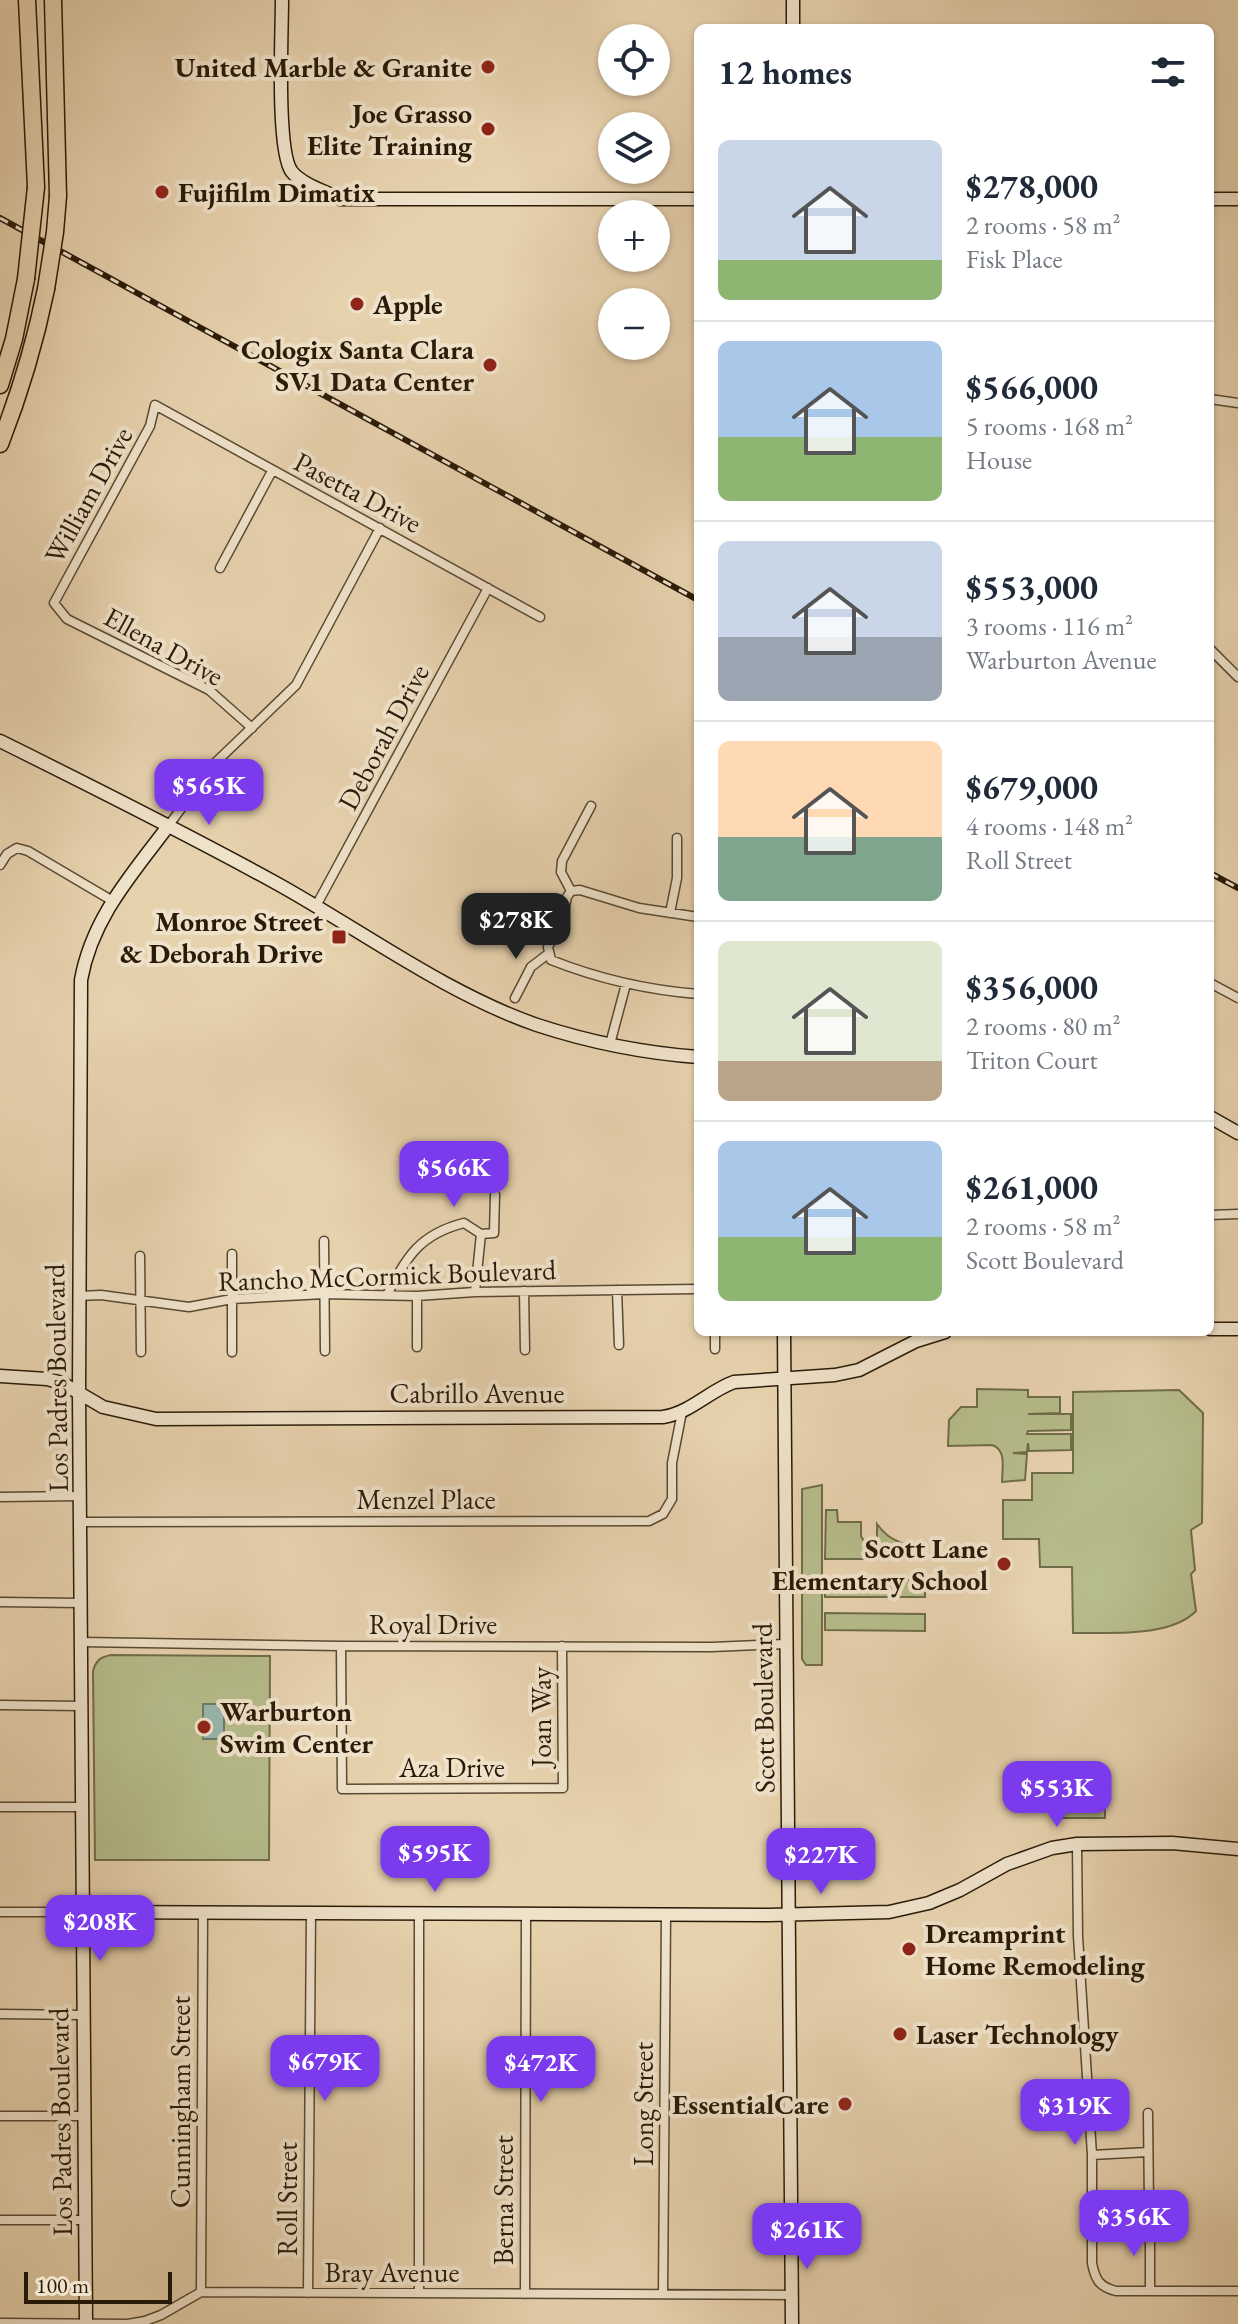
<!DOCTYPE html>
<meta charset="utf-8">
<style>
body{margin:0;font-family:"EB Garamond",serif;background:#f2f2f3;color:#1f2937;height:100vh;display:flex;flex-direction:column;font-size:30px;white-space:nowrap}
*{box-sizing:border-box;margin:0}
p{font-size:26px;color:#747a83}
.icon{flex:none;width:44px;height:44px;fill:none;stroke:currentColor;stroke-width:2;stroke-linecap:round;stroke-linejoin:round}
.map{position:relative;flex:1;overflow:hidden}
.panel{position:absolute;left:694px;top:24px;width:520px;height:1312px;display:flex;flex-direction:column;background:#fff;border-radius:12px;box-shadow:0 2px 6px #0004}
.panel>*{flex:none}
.tools{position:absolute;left:598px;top:24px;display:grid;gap:16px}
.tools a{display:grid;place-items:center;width:72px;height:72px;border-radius:50%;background:#fff;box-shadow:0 2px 6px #0004;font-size:40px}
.scale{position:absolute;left:24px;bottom:20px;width:148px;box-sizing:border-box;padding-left:8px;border:4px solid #2a1b08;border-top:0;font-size:22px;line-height:28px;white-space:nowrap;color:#2a1b08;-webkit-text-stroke:6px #efe2ca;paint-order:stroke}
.price{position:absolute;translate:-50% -68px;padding:0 18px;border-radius:16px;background:#7c3aed;color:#fff;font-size:26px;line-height:52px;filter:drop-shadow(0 2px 4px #0008)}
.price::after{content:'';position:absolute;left:50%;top:48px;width:24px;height:18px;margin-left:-12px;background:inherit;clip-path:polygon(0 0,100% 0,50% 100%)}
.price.selected{background:#222;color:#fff}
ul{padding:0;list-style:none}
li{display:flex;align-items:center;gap:24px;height:200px;padding:0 24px}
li+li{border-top:2px solid #e0e1e3}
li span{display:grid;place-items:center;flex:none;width:224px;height:160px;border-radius:12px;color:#555}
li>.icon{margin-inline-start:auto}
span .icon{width:96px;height:96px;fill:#fffc;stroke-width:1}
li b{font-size:34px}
h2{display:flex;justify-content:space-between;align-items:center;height:96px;padding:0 24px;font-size:34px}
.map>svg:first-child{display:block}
.green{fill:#b6bc8a;stroke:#706c49;stroke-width:2}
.water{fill:#97b7ad;stroke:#6b796b;stroke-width:2}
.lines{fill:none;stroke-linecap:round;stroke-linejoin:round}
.street-casing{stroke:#594932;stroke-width:11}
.secondary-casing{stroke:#2a1b08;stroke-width:15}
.highway-casing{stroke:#2a1b08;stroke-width:19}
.street{stroke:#efe2ca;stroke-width:8}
.secondary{stroke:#efe2ca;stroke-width:12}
.highway{stroke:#e7d2ae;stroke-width:16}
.rail-casing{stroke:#2a1b08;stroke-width:6}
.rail{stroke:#efe2ca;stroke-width:3;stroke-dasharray:9;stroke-linecap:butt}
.highway-bridge-casing{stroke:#2a1b08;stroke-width:19;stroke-linecap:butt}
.highway-bridge{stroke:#e7d2ae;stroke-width:16}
.poi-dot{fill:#8f2418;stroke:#efe2ca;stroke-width:3}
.labels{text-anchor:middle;stroke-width:8;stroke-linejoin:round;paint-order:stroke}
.poi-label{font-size:28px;font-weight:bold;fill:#2a1b08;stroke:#efe2ca;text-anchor:end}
.street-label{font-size:28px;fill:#2a1b08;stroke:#efe2ca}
</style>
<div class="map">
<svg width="1238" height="2324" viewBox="0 0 1238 2324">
<rect width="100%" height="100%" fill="#e7d2ae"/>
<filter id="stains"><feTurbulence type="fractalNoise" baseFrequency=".0025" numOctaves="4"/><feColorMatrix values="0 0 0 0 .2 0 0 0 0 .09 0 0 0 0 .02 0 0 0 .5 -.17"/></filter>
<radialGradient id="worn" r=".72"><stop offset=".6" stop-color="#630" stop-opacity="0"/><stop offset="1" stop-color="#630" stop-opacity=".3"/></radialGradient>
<path class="green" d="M977,1389L1028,1390V1397H1060V1413L1028,1414H1071V1430L1028,1431L1027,1434H1071V1450L1029,1451L1028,1443L1027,1452L1013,1453L1027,1454L1025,1480L1002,1482C1002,1468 1007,1450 992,1445L948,1446L949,1420L961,1407H977Z
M1179,1390L1203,1413L1202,1523L1191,1530L1195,1570L1191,1574L1196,1611C1170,1638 1109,1632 1073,1633L1072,1567H1040L1039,1539H1003V1500H1032V1473H1073V1392Z
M822,1485V1665H806L802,1659V1489Z
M826,1510H837L838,1522H861V1536L867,1547L877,1546V1524C892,1544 898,1538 913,1550L914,1559H825Z
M825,1579L925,1580V1597H825Z
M825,1613L925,1614V1631L825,1630Z
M111,1655L270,1656L269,1860H95L93,1671C96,1660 101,1657 111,1655Z
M1063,1792H1105V1818H1063Z"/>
<path class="water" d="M203,1704H224V1739H203Z"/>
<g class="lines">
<g class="street-casing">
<path id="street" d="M1210,399L1238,403
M220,568L272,471
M1210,649L1238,677
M252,728L209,690L67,619L54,603L150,426L155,405L540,617
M169,825L213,765L296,685L380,528
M0,865L7,854L17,848L28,851L111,900
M571,891L567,897L562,920L548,947L551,960C599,979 647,990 698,994
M571,891L580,890L639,908L698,917
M571,891L561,872L562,861L591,806
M316,906L488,588
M670,913L677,878V838
M1210,983L1238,998
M515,998L531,967L548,954
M610,1044L626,984
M1210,1215L1238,1214
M481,1234L494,1233L495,1195
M324,1241L325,1351
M140,1256L141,1352
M617,1290L619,1345
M524,1291L525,1350
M387,1295C406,1257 420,1234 464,1223L481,1234L475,1292
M79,1296L101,1295L189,1307L232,1299L324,1294L417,1296L475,1292L698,1289
M417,1296V1347
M715,1332V1349
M232,1352V1254
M0,1497L81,1496
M81,1522L649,1521L663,1514L672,1499V1463L682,1412
M0,1602L81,1603
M81,1642L341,1646L712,1647L785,1644
M341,1646L342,1789L563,1788L562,1646
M0,1705L82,1706
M0,1807H81
M1077,1844L1078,1936L1092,2155V2263C1095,2279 1099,2287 1116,2291H1238
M0,1912H82
M419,1912V2293
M0,2014L83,2015
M1148,2113L1149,2206
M0,2116H84
M1092,2155L1148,2152
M0,2220H86
M1150,2225V2291
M201,2292L203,1912
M308,2293L311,1912
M525,2294L526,1913
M663,2294L666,1913
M0,2323L128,2324L145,2321L161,2315L201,2292L791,2295"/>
</g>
<g class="secondary-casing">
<path id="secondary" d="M282,0C282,31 276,152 292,172C303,185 325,191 340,199H698
M793,0V28
M1210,199H1238
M0,741C93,787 185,833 276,883C361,930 445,993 537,1025C589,1042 644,1053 698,1057
M1210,1117L1238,1133
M1210,1329H1238
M784,1332L792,2324
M0,1376L47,1379L62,1383L103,1407L156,1419L663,1417C690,1413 709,1391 734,1382L835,1375L859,1370L916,1341L945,1332
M82,1912L769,1915L889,1912L929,1903L960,1890L1007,1864L1052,1848L1077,1844L1172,1843L1238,1849
M86,2324L79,1394L81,980C92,918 132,874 169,825"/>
</g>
<g class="highway-casing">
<path id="highway" d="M27,0L36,187
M53,0L58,196
M0,385L14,339L26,279
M0,444C20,393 35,343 46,289"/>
</g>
<use href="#street" class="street"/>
<use href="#secondary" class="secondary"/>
<use href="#highway" class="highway"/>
<g class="rail-casing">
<path id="rail" d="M0,218L698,600
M1210,873L1238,888"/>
</g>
<use href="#rail" class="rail"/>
<g class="highway-bridge-casing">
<path id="highway-bridge" d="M26,279L36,187
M46,289L55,232L58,196"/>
</g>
<use href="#highway-bridge" class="highway-bridge"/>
</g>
<g class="poi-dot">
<circle cx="488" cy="67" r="8"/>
<circle cx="488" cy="129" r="8"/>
<circle cx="162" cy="192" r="8"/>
<circle cx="357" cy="304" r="8"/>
<circle cx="490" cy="365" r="8"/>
<rect x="331" y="929" width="16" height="16" rx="4"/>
<circle cx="1004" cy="1564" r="8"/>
<circle cx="204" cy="1727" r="8"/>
<circle cx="909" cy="1949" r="8"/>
<circle cx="900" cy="2034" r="8"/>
<circle cx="845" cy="2104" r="8"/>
</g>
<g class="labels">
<g class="poi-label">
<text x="472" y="77">United Marble &amp; Granite</text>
<text x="472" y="123">Joe Grasso<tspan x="472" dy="32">Elite Training</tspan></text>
<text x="178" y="202" text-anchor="start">Fujifilm Dimatix</text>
<text x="373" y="314" text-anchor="start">Apple</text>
<text x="474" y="359">Cologix Santa Clara<tspan x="474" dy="32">SV1 Data Center</tspan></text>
<text x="323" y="931">Monroe Street<tspan x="323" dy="32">&amp; Deborah Drive</tspan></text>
<text x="988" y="1558">Scott Lane<tspan x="988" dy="32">Elementary School</tspan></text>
<text x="220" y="1721" text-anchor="start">Warburton<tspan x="220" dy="32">Swim Center</tspan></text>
<text x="925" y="1943" text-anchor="start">Dreamprint<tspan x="925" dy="32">Home Remodeling</tspan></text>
<text x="916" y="2044" text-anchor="start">Laser Technology</text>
<text x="829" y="2114">EssentialCare</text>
</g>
<g class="street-label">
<text transform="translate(358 492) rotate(28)" y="10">Pasetta Drive</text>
<text transform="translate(88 495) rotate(-61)" y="10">William Drive</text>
<text transform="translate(164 646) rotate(29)" y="10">Ellena Drive</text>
<text transform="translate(383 737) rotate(-62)" y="10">Deborah Drive</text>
<text transform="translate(387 1275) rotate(-2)" y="10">Rancho McCormick Boulevard</text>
<text transform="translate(56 1378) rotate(-91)" y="10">Los Padres Boulevard</text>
<text x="477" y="1403">Cabrillo Avenue</text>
<text x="426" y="1509">Menzel Place</text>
<text x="433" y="1634">Royal Drive</text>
<text transform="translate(763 1708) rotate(-91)" y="10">Scott Boulevard</text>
<text transform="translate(541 1717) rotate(-90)" y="10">Joan Way</text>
<text x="452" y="1777">Aza Drive</text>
<text transform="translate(180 2102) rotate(-90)" y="10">Cunningham Street</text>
<text transform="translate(643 2104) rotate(-90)" y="10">Long Street</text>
<text transform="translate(60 2122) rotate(-91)" y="10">Los Padres Boulevard</text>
<text transform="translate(287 2199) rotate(-90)" y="10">Roll Street</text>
<text transform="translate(503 2200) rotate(-90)" y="10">Berna Street</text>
<text x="392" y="2282">Bray Avenue</text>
</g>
</g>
<rect width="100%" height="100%" filter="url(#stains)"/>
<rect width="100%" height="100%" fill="url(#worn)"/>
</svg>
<div class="tools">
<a><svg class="icon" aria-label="locate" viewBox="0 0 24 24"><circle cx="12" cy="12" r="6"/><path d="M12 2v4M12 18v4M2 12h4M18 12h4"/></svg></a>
<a><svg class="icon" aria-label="layers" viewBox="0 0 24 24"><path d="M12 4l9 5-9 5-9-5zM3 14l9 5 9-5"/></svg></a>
<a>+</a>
<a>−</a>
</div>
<div class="scale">100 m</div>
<b class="price" style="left:209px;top:827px">$565K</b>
<b class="price selected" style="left:516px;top:961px">$278K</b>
<b class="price" style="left:454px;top:1209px">$566K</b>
<b class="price" style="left:1057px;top:1829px">$553K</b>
<b class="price" style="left:435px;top:1894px">$595K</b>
<b class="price" style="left:821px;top:1896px">$227K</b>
<b class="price" style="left:100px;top:1963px">$208K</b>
<b class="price" style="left:325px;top:2103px">$679K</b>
<b class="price" style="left:541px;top:2104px">$472K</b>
<b class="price" style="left:1075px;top:2147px">$319K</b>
<b class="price" style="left:1134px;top:2258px">$356K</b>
<b class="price" style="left:807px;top:2271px">$261K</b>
<section class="panel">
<h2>12 homes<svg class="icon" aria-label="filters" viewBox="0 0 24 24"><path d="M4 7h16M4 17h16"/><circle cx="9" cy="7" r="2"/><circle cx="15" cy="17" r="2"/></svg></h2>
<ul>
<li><span style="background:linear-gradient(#c9d6e8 75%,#8fb573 0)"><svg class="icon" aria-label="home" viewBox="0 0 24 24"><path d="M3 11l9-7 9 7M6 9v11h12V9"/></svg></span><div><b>$278,000</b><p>2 rooms · 58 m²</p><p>Fisk Place</p></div></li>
<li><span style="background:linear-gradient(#a9c7e8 60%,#8fb573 0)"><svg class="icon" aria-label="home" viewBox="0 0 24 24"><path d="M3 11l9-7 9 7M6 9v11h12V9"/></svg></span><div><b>$566,000</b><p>5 rooms · 168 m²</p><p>House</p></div></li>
<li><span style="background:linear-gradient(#c9d6e8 60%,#9aa5b1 0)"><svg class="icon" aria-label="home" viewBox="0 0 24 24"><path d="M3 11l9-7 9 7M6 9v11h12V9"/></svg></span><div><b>$553,000</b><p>3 rooms · 116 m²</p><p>Warburton Avenue</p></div></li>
<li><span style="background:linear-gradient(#ffd9b3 60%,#7fa58c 0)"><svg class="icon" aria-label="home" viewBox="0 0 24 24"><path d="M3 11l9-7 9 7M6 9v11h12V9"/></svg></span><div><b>$679,000</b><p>4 rooms · 148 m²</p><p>Roll Street</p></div></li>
<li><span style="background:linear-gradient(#dfe7d0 75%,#b9a48a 0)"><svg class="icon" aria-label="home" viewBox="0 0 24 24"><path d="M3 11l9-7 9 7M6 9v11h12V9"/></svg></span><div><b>$356,000</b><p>2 rooms · 80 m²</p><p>Triton Court</p></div></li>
<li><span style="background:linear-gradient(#a9c7e8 60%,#8fb573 0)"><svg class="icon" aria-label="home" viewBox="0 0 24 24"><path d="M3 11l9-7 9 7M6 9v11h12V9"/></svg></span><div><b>$261,000</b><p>2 rooms · 58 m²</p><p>Scott Boulevard</p></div></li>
</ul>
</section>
</div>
